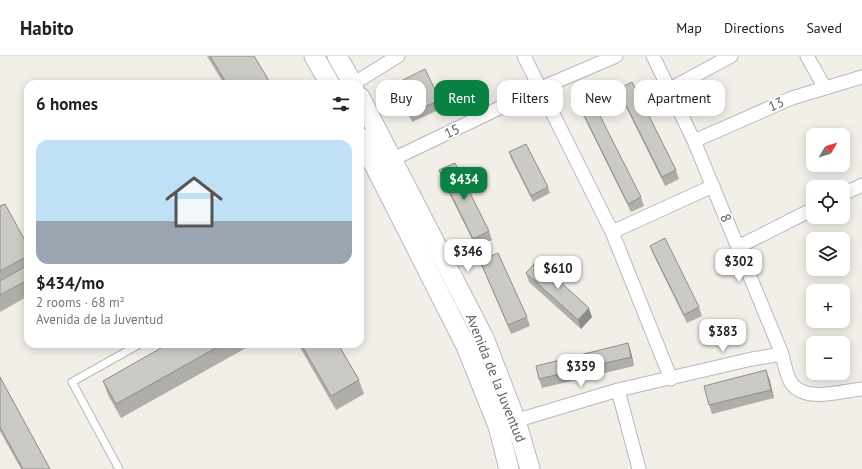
<!DOCTYPE html>
<meta charset="utf-8">
<style>
body{margin:0;font-family:"PT Sans",sans-serif;background:#f6f6f6;color:#222;height:100vh;display:flex;flex-direction:column;font-size:15px;white-space:nowrap}
*{box-sizing:border-box;margin:0}
p{font-size:13px;color:#767676}
.icon{flex:none;width:22px;height:22px;fill:none;stroke:currentColor;stroke-width:2;stroke-linecap:round;stroke-linejoin:round}
.map{position:relative;flex:1;overflow:hidden}
.panel{position:absolute;left:24px;top:24px;width:340px;height:268px;display:flex;flex-direction:column;background:#fff;border-radius:12px;box-shadow:0 2px 10px #0003}
.panel>*{flex:none}
.guide{position:absolute;left:376px;top:24px;width:380px;height:36px;display:flex;gap:8px}
.needle{width:26px;rotate:52deg}
.buttons{position:absolute;left:806px;top:72px;display:grid;gap:8px}
.buttons a{display:grid;place-items:center;width:44px;height:44px;border-radius:8px;background:#fff;box-shadow:0 2px 10px #0003;font-size:20px}
.price{position:absolute;translate:-50% -34px;padding:0 9px;border-radius:8px;background:#fff;color:#222;font-size:13px;line-height:26px;filter:drop-shadow(0 1px 2px #0008)}
.price::after{content:'';position:absolute;left:50%;top:24px;width:12px;height:9px;margin-left:-6px;background:inherit;clip-path:polygon(0 0,100% 0,50% 100%)}
.price.current{background:#0b8043;color:#fff}
ul{padding:0;list-style:none}
li{display:grid;align-content:center;gap:8px;height:212px;padding:0 12px}
li span{display:grid;place-items:center;height:124px;border-radius:12px;color:#555}
li>.icon{margin-inline-start:auto}
span .icon{width:72px;height:72px;fill:#fffc;stroke-width:1}
li b{font-size:17px}
h2{display:flex;justify-content:space-between;align-items:center;height:48px;padding:0 12px;font-size:17px}
.chip{padding:0 14px;border-radius:12px;background:#fff;box-shadow:0 2px 10px #0003;font-size:14px;line-height:36px}
.chip.current{background:#0b8043;color:#fff}
header{display:flex;align-items:center;gap:24px;box-sizing:border-box;height:56px;padding:0 20px;background:#fff;border-bottom:1px solid #e0e0e0}
header strong{font-size:19px}
nav{display:flex;gap:22px;margin-inline-start:auto;font-size:14px}
.map>svg:first-child{display:block}
.lines{fill:none;stroke-linecap:round;stroke-linejoin:round}
.service-casing{stroke:#b5b8bc;stroke-width:9}
.minor-casing{stroke:#b5b8bc;stroke-width:15}
.secondary-casing{stroke:#b6babf;stroke-width:21}
.service{stroke:#fff;stroke-width:7}
.minor{stroke:#fff;stroke-width:13}
.secondary{stroke:#fff;stroke-width:19}
.wall{fill:#afaea9}
.shaded-wall{fill:#8f8d8a}
.building{fill:#cccac5;stroke:#8f8d8a}
.labels{text-anchor:middle;stroke-width:4;stroke-linejoin:round;paint-order:stroke}
.street-label{font-size:14px;fill:#5f6368;stroke:#fff}
</style>
<header>
<strong>Habito</strong>
<nav><a>Map</a><a>Directions</a><a>Saved</a></nav>
</header>
<div class="map">
<svg width="862" height="413" viewBox="0 0 862 413">
<rect width="100%" height="100%" fill="#f1efe8"/>
<g class="lines">
<g class="service-casing">
<path id="service" d="M119,413L72,326L138,289"/>
</g>
<g class="minor-casing">
<path id="minor" d="M524,0L612,176L671,323
M653,0L694,85L782,298C784,307 786,317 790,325C803,348 841,335 862,333
M807,0L825,32
M353,28L398,0
M670,33L731,0
M694,85L792,42L862,21
M385,107L541,32L616,0
M843,138L862,129
M612,176L713,130
M738,191L813,153
M618,334L639,413
M508,367L618,334L752,303L782,298"/>
</g>
<g class="secondary-casing">
<path id="secondary" d="M314,0L330,28
M337,0L353,28
M360,41L484,282L516,365L530,413
M360,81L466,290L498,370L509,413"/>
</g>
<use href="#service" class="service"/>
<use href="#minor" class="minor"/>
<use href="#secondary" class="secondary"/>
</g>
<path class="wall" d="M207,0H254L271,28H224Z
M395,28L440,44L443,52L412,66L398,37Z
M618,33L676,114L679,123L665,130L621,41Z
M580,51L641,141L644,150L631,156L583,59Z
M509,96L548,131L550,137L533,146L511,102Z
M439,114L489,175L492,184L476,191L442,123Z
M0,150L28,190V240L0,256Z
M650,190L699,251L702,260L687,267L653,198Z
M480,205L527,261L530,270L511,278Z
M526,217L592,261L581,273L529,226Z
M628,287L631,296L634,310L542,332L539,323Z
M165,288H244L246,292L121,362L108,339L103,325L166,290Z
M298,288H338L359,324L364,338L336,354Z
M0,321L50,413H21L0,375Z
M769,322L774,342L712,358L709,349Z"/>
<path class="shaded-wall" d="M589,252L592,261L581,273L578,264Z
M628,287L631,296L634,310L631,301Z
M766,314L769,322L774,342L771,334Z"/>
<path class="building" d="M210,0H254L271,28H227Z
M425,13L440,44L409,58L395,28Z
M632,26L676,114L662,121L618,33Z
M592,44L641,141L628,148L580,51Z
M526,88L548,131L531,140L509,96Z
M455,107L489,175L473,183L439,114Z
M5,148L28,190V200L0,215V150Z
M665,182L699,251L684,259L650,190Z
M498,197L527,261L508,269L480,205Z
M537,205L589,252L578,264L526,217Z
M28,209V224L0,239V225Z
M628,287L631,301L539,323L536,310Z
M168,288H223L116,348L103,325Z
M301,288H338L359,324L331,340Z
M766,314L771,334L709,349L704,330Z
M0,321L50,413H23L0,371Z"/>
<g class="labels">
<g class="street-label">
<text transform="translate(776 48) rotate(-24)" y="5">13</text>
<text transform="translate(452 75) rotate(-25)" y="5">15</text>
<text transform="translate(726 162) rotate(68)" y="5">8</text>
<text transform="translate(496 322) rotate(68)" y="5">Avenida de la Juventud</text>
</g>
</g>
</svg>
<div class="buttons">
<a><svg class="needle" viewBox="-14 -14 28 28"><path d="M0-13l5 13h-10z" fill="#e53935"/><path d="M0 13l5-13h-10z" fill="#767676"/></svg></a>
<a><svg class="icon" aria-label="locate" viewBox="0 0 24 24"><circle cx="12" cy="12" r="6"/><path d="M12 2v4M12 18v4M2 12h4M18 12h4"/></svg></a>
<a><svg class="icon" aria-label="layers" viewBox="0 0 24 24"><path d="M12 4l9 5-9 5-9-5zM3 14l9 5 9-5"/></svg></a>
<a>+</a>
<a>−</a>
</div>
<b class="price current" style="left:464px;top:145px">$434</b>
<b class="price" style="left:468px;top:217px">$346</b>
<b class="price" style="left:739px;top:227px">$302</b>
<b class="price" style="left:558px;top:234px">$610</b>
<b class="price" style="left:723px;top:297px">$383</b>
<b class="price" style="left:581px;top:332px">$359</b>
<div class="guide">
<a class="chip">Buy</a>
<a class="chip current">Rent</a>
<a class="chip">Filters</a>
<a class="chip">New</a>
<a class="chip">Apartment</a>
</div>
<section class="panel">
<h2>6 homes<svg class="icon" aria-label="filters" viewBox="0 0 24 24"><path d="M4 7h16M4 17h16"/><circle cx="9" cy="7" r="2"/><circle cx="15" cy="17" r="2"/></svg></h2>
<ul>
<li><span style="background:linear-gradient(#bfe0f5 65%,#9aa5b1 0)"><svg class="icon" aria-label="home" viewBox="0 0 24 24"><path d="M3 11l9-7 9 7M6 9v11h12V9"/></svg></span><div><b>$434/mo</b><p>2 rooms · 68 m²</p><p>Avenida de la Juventud</p></div></li>
</ul>
</section>
</div>
